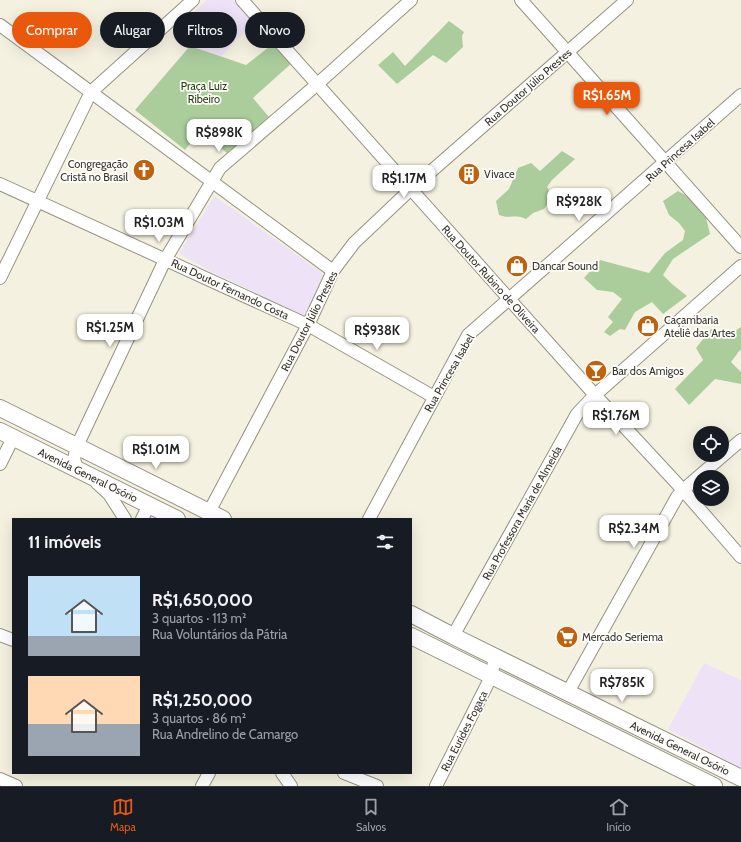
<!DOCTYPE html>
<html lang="pt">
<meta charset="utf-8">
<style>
body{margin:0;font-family:Cabin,sans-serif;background:#242831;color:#f1f3f6;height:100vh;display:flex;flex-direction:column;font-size:15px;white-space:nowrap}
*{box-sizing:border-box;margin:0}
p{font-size:13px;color:#9ea1a6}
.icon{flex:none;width:22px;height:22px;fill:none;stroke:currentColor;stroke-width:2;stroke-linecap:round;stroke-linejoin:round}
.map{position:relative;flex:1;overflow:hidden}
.side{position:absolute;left:12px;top:518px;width:400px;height:256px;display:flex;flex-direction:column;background:#171b24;border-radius:0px;box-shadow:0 4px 16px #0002}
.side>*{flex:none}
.top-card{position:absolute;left:12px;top:12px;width:400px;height:36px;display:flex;gap:8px}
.tools{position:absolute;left:693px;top:426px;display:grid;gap:8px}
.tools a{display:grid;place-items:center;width:36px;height:36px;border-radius:50%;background:#171b24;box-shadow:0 4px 16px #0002;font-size:20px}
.price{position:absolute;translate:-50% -34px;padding:0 9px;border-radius:8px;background:#fff;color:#222;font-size:13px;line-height:26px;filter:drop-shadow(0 1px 2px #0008)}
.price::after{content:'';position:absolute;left:50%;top:24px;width:12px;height:9px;margin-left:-6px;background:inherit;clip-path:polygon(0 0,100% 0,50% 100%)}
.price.on{background:#ea580c;color:#fff}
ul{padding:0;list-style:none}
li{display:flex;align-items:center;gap:12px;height:100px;padding:0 16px}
li span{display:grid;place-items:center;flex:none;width:112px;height:80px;border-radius:0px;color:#555}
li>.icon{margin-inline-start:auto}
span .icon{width:48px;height:48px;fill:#fffc;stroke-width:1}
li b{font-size:17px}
h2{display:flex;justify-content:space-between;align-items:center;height:48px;padding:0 16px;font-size:17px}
.tag{padding:0 14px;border-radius:18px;background:#171b24;box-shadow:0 4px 16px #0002;font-size:14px;line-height:36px}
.tag.on{background:#ea580c;color:#fff}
.dock{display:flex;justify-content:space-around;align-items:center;height:56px;border-top:1px solid #363941;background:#171b24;font-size:11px;color:#9ea1a6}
.dock a{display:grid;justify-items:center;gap:2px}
.dock .on{color:#ea580c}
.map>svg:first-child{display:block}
.education{fill:#eee2f6}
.green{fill:#abcd9c}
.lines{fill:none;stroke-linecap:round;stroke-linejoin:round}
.minor-casing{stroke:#969383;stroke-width:14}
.major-casing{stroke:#969383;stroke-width:18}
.minor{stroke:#fff;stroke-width:12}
.major{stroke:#fff;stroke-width:16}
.labels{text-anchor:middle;stroke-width:3.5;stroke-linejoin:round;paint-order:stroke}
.park-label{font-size:11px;fill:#1a3c04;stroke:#fffefb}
.street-label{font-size:11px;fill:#34332c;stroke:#fffefb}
.poi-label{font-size:11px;fill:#34332c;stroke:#fffefb;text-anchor:start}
</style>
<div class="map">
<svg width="741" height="786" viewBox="0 0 741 786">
<rect width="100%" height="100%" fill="#f5f1e0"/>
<path class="education" d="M207,0H233L253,23L213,65L175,30Z
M216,197L322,273V278L307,314L305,315H302L212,272L181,255L180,252L213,198Z
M704,663L741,680V768L668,729Z"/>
<path class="green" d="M449,21L464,32L462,36L463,47L446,63L433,55L397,84L378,65L393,52L405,66Z
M274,43L293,62L253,98L269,117L227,153L200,131L185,150L135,110L190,46L246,65Z
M562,151L575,159L552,180L547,187L553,197L544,209L533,213L526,219C516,214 510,219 499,215L496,201L509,189L518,168L531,163L540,171Z
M678,191L703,205L710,234L673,259L663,275L672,284L687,296L663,314L652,302L635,312L625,330L620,329L610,336L604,332L613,322L608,317L622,299L613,292L597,290L584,278L600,260L649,273L665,253L683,240L685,231L679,223L669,215L663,201Z
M741,327V351L740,350L731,362L741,372V384L715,379L689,405L675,389L703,360L696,348L711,329C726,338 727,336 741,327Z"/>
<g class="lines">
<g class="minor-casing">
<path id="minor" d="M242,0L595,395L683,490L741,557
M521,0L741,247
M0,25L333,271
M0,184L308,325L434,397
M0,278L91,92L193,0
M0,464L13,438
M77,468L74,459L77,446L165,260L220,168L314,87L411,0
M97,483L109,494L125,519
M209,512L308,325L333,271L354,243L411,189L627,0
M142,519L149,505
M369,519L468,335L741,95
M0,635L13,640
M453,636L577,414L595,395L741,266
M568,692L677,497L683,490L741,440
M282,773L291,786
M344,773L377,786
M0,779L16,786
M202,786L209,773
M436,786L492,675L494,661L490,654"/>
</g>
<g class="major-casing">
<path id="major" d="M0,408L223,519
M0,431L177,519
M411,614L453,636L741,778
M411,636L714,786"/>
</g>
<use href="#minor" class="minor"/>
<use href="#major" class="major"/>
</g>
<defs>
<g id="church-disc" transform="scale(1.15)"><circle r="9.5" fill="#be620e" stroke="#fffefb"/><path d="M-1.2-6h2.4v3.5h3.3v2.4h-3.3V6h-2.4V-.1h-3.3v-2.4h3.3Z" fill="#fff"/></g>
<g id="building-disc" transform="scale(1.15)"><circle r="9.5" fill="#be620e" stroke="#fffefb"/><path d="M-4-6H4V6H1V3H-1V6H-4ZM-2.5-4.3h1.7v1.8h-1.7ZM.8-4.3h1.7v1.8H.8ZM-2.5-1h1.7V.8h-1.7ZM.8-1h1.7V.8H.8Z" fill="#fff"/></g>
<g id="shop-disc" transform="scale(1.15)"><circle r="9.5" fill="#be620e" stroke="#fffefb"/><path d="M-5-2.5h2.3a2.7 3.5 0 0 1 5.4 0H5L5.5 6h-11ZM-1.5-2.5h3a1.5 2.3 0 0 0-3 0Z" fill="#fff"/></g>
<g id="bar-disc" transform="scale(1.15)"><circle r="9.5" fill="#be620e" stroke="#fffefb"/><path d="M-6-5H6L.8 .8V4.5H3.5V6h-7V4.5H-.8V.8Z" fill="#fff"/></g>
<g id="supermarket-disc" transform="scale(1.15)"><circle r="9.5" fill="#be620e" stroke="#fffefb"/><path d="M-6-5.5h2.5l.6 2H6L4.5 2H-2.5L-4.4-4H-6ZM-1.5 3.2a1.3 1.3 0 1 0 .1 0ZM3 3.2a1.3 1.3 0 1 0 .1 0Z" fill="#fff"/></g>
</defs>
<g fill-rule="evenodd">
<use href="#church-disc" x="144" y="170"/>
<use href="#building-disc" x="469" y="174"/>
<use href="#shop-disc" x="517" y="266"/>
<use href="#shop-disc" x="648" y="326"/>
<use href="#bar-disc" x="596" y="371"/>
<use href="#supermarket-disc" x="567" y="637"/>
</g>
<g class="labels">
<g class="park-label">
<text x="204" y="90">Praça Luiz<tspan x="204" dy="13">Ribeiro</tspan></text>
</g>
<g class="street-label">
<text transform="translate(528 87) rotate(-41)" y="4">Rua Doutor Júlio Prestes</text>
<text transform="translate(680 150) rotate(-42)" y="4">Rua Princesa Isabel</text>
<text transform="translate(491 279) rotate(48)" y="4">Rua Doutor Rubino de Oliveira</text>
<text transform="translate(230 289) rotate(25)" y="4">Rua Doutor Fernando Costa</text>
<text transform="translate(309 321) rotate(-63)" y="4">Rua Doutor Júlio Prestes</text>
<text transform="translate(449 373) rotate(-60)" y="4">Rua Princesa Isabel</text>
<text transform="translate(88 475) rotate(26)" y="4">Avenida General Osório</text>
<text transform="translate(522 513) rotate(-61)" y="4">Rua Professora Maria de Almeida</text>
<text transform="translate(464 731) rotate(-63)" y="4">Rua Eurides Fogaça</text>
<text transform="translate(680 748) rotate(26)" y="4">Avenida General Osório</text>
</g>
<g class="poi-label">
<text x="128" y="168" text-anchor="end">Congregação<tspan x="128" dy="13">Cristã no Brasil</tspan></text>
<text x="484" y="178">Vivace</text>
<text x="532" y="270">Dancar Sound</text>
<text x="664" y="324">Caçambaria<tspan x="664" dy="13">Ateliê das Artes</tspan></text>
<text x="612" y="375">Bar dos Amigos</text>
<text x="582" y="641">Mercado Seriema</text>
</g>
</g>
</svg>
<div class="tools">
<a><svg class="icon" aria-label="locate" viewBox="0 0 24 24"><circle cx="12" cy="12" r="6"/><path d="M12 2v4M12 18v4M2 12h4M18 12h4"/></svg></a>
<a><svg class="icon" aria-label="layers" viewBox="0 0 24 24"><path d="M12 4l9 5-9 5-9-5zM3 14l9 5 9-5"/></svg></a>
</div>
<b class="price on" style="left:607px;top:116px">R$1.65M</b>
<b class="price" style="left:219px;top:153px">R$898K</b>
<b class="price" style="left:404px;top:199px">R$1.17M</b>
<b class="price" style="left:579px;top:222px">R$928K</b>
<b class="price" style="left:159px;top:243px">R$1.03M</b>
<b class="price" style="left:110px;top:348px">R$1.25M</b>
<b class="price" style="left:377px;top:351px">R$938K</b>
<b class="price" style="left:616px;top:436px">R$1.76M</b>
<b class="price" style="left:156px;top:470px">R$1.01M</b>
<b class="price" style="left:634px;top:549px">R$2.34M</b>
<b class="price" style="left:622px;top:703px">R$785K</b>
<div class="top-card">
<a class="tag on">Comprar</a>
<a class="tag">Alugar</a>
<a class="tag">Filtros</a>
<a class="tag">Novo</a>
</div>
<section class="side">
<h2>11 imóveis<svg class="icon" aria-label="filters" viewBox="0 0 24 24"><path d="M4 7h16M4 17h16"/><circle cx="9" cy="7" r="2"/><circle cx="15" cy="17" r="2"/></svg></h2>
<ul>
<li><span style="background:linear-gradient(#bfe0f5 75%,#9aa5b1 0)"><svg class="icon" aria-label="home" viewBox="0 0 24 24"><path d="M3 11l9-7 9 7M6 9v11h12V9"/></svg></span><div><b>R$1,650,000</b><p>3 quartos · 113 m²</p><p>Rua Voluntários da Pátria</p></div></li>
<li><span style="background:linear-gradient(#ffd9b3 60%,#9aa5b1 0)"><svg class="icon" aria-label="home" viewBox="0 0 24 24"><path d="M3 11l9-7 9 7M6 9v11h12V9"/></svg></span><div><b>R$1,250,000</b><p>3 quartos · 86 m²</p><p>Rua Andrelino de Camargo</p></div></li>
</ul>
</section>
</div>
<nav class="dock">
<a class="on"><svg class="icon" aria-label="map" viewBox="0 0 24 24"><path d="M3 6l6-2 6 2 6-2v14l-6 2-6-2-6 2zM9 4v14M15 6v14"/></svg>Mapa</a>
<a><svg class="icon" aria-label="saved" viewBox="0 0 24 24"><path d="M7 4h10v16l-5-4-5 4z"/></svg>Salvos</a>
<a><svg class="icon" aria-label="home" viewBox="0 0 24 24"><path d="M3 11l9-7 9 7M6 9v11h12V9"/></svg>Início</a>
</nav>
